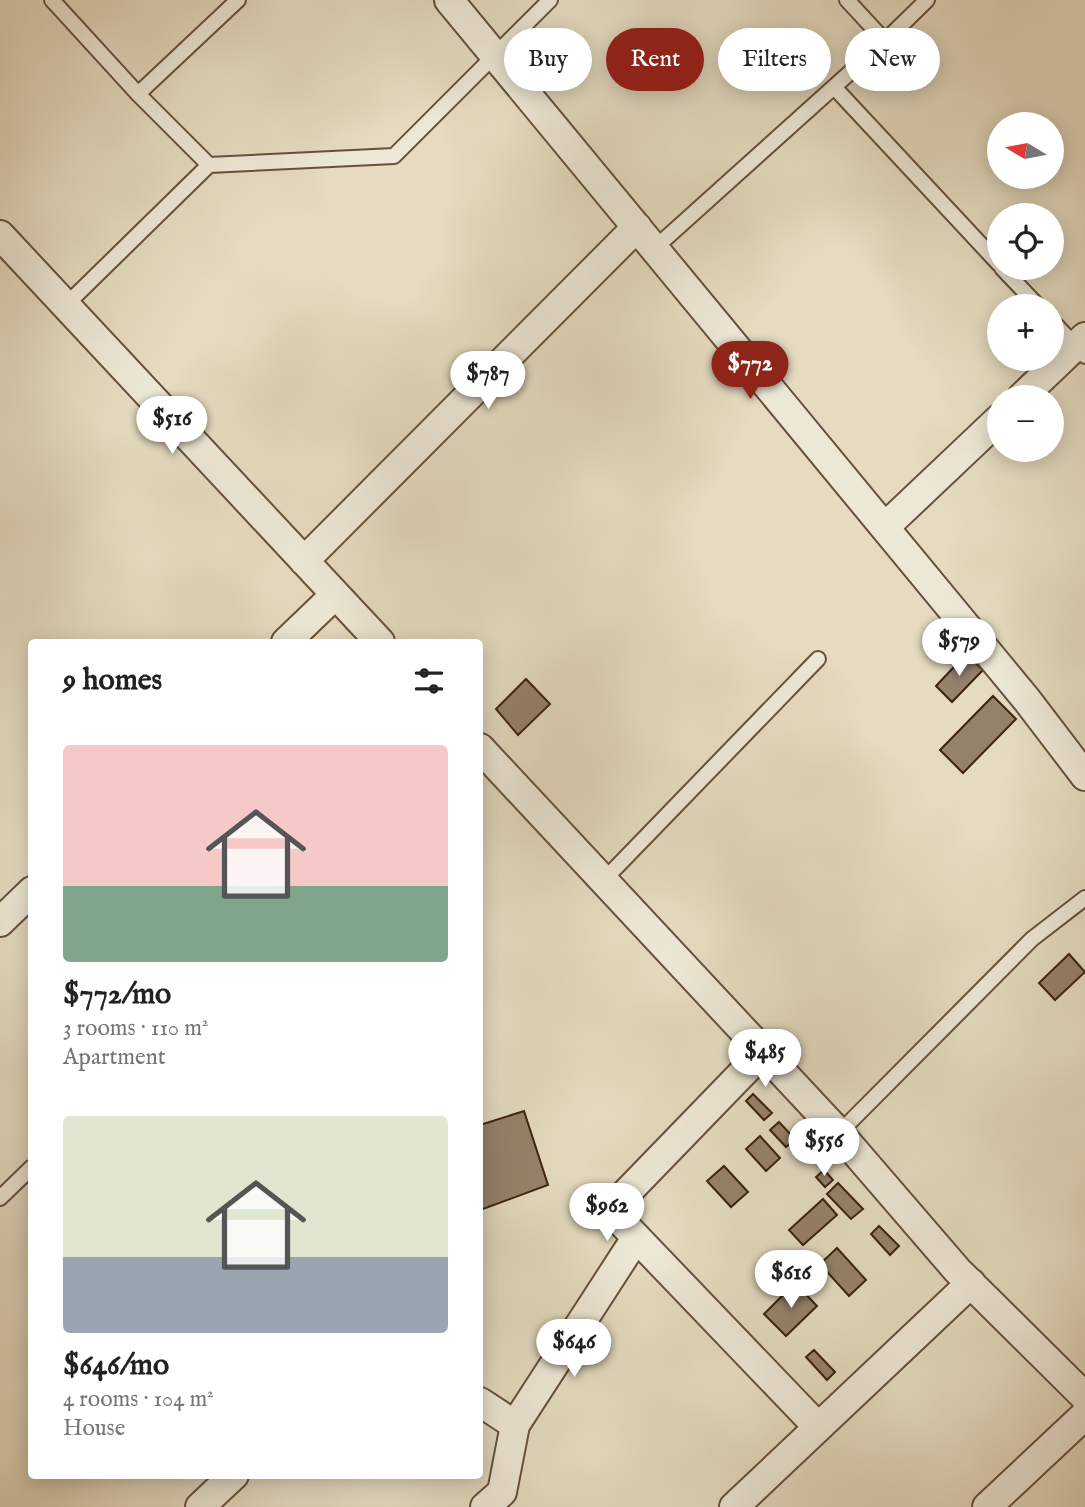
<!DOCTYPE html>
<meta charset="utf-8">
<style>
body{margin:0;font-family:"IM FELL English",serif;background:#f2f2f2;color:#222;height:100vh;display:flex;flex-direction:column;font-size:26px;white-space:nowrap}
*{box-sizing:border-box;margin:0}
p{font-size:23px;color:#767676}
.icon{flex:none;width:38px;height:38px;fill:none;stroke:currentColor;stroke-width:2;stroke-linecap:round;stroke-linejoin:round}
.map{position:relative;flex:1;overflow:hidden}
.details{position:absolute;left:28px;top:639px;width:455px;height:840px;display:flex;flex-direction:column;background:#fff;border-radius:7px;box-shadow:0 4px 18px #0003}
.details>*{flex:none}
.banner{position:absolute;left:504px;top:28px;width:476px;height:63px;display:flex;gap:14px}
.needle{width:46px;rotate:280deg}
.controls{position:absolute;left:987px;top:112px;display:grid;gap:14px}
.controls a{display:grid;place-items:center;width:77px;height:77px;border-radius:50%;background:#fff;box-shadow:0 4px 18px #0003;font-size:35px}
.price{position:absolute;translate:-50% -60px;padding:0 16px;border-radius:24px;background:#fff;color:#222;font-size:23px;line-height:46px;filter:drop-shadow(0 2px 4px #0008)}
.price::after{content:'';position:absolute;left:50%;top:42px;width:21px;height:16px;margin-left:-10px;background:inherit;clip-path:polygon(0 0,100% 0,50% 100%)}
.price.on{background:#8f2418;color:#fff}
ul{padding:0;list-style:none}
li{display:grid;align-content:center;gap:14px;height:371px;padding:0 35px}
li span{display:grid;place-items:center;height:217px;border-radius:7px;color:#555}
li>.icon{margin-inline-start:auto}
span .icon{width:126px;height:126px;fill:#fffc;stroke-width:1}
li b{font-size:30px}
h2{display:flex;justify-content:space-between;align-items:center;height:84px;padding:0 35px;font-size:30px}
.chip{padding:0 24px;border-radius:32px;background:#fff;box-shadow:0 4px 18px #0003;font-size:24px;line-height:63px}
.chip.on{background:#8f2418;color:#fff}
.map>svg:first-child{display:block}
.building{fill:#94826b;stroke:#3d220f;stroke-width:2}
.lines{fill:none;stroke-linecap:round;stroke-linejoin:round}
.lane-casing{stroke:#67503b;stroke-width:18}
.street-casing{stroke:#67503b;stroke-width:32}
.lane{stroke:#ede8d6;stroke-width:14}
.street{stroke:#ede8d6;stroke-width:28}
</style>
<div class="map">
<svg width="1085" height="1507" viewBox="0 0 1085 1507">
<rect width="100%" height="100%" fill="#e4dbc0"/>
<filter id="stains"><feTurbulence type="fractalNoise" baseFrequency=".00286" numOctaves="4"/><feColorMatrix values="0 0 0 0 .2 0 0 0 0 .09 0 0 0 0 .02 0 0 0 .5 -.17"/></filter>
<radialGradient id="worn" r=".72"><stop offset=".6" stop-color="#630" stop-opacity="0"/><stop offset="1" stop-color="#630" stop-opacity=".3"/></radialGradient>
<path class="building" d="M966,654L983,670L952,702L936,686Z
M526,679L550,704L518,735L496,709Z
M993,696L1016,719L963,773L940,750Z
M1069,954L1085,972L1055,1000L1039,983Z
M753,1094L772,1113L764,1120L746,1101Z
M524,1111L548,1185L480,1210V1125Z
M779,1122L795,1139L786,1147L770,1130Z
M760,1136L780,1158L766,1171L746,1149Z
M724,1166L748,1192L731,1207L707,1181Z
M824,1170L833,1180L825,1187L816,1177Z
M838,1183L863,1209L851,1219L827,1194Z
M823,1199L837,1215L803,1245L789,1230Z
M879,1226L899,1246L890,1255L871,1234Z
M837,1248L866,1280L849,1296L820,1264Z
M795,1283L817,1306L786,1336L764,1314Z
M814,1350L835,1372L827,1380L806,1357Z"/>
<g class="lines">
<g class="lane-casing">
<path id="lane" d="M52,0L138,94L209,165L394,156L550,0
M847,0L885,41
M834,87L999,264
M138,94L238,0
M655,248L885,41L927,0
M1002,268L1038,306
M65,306L209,165
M1052,321L1085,356
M603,881L818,659
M839,1133L1032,939L1085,898
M0,1198L32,1167"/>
</g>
<g class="street-casing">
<path id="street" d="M449,0L1027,700L1085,776
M0,235L380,642
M1022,397L1085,337
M885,527L999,419
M304,561L637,227
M286,642L335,595
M480,748L839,1133L957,1270L1085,1397
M0,922L32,891
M763,1052L610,1210L818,1427
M480,1402L515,1425L636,1238
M200,1507L234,1475
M485,1507L502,1492L515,1425
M734,1507L971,1283
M987,1507L1085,1415"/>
</g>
<use href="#lane" class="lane"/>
<use href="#street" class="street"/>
</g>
<rect width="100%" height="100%" filter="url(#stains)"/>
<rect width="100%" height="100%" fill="url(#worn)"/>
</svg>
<div class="controls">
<a><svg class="needle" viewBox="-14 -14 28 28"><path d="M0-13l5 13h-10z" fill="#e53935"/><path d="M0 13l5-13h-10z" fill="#767676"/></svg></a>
<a><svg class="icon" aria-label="locate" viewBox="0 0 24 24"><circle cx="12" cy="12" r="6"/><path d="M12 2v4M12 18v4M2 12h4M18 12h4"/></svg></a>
<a>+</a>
<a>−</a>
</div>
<b class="price on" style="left:750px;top:401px">$772</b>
<b class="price" style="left:488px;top:411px">$787</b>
<b class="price" style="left:172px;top:456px">$516</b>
<b class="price" style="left:959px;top:678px">$579</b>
<b class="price" style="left:765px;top:1089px">$485</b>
<b class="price" style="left:824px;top:1178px">$556</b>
<b class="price" style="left:607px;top:1243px">$962</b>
<b class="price" style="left:791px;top:1310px">$616</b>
<b class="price" style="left:574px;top:1379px">$646</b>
<div class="banner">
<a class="chip">Buy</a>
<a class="chip on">Rent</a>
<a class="chip">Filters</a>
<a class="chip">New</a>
</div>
<section class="details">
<h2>9 homes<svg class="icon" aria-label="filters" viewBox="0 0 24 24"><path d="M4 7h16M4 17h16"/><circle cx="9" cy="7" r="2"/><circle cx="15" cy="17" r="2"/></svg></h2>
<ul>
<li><span style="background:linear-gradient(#f6c9c9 65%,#7fa58c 0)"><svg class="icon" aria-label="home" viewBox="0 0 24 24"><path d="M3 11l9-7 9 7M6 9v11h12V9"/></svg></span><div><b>$772/mo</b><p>3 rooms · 110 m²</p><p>Apartment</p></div></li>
<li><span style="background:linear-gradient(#dfe7d0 65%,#9aa5b1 0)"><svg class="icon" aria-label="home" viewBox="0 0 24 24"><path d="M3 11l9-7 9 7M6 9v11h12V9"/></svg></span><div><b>$646/mo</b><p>4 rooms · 104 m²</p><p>House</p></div></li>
</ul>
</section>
</div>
